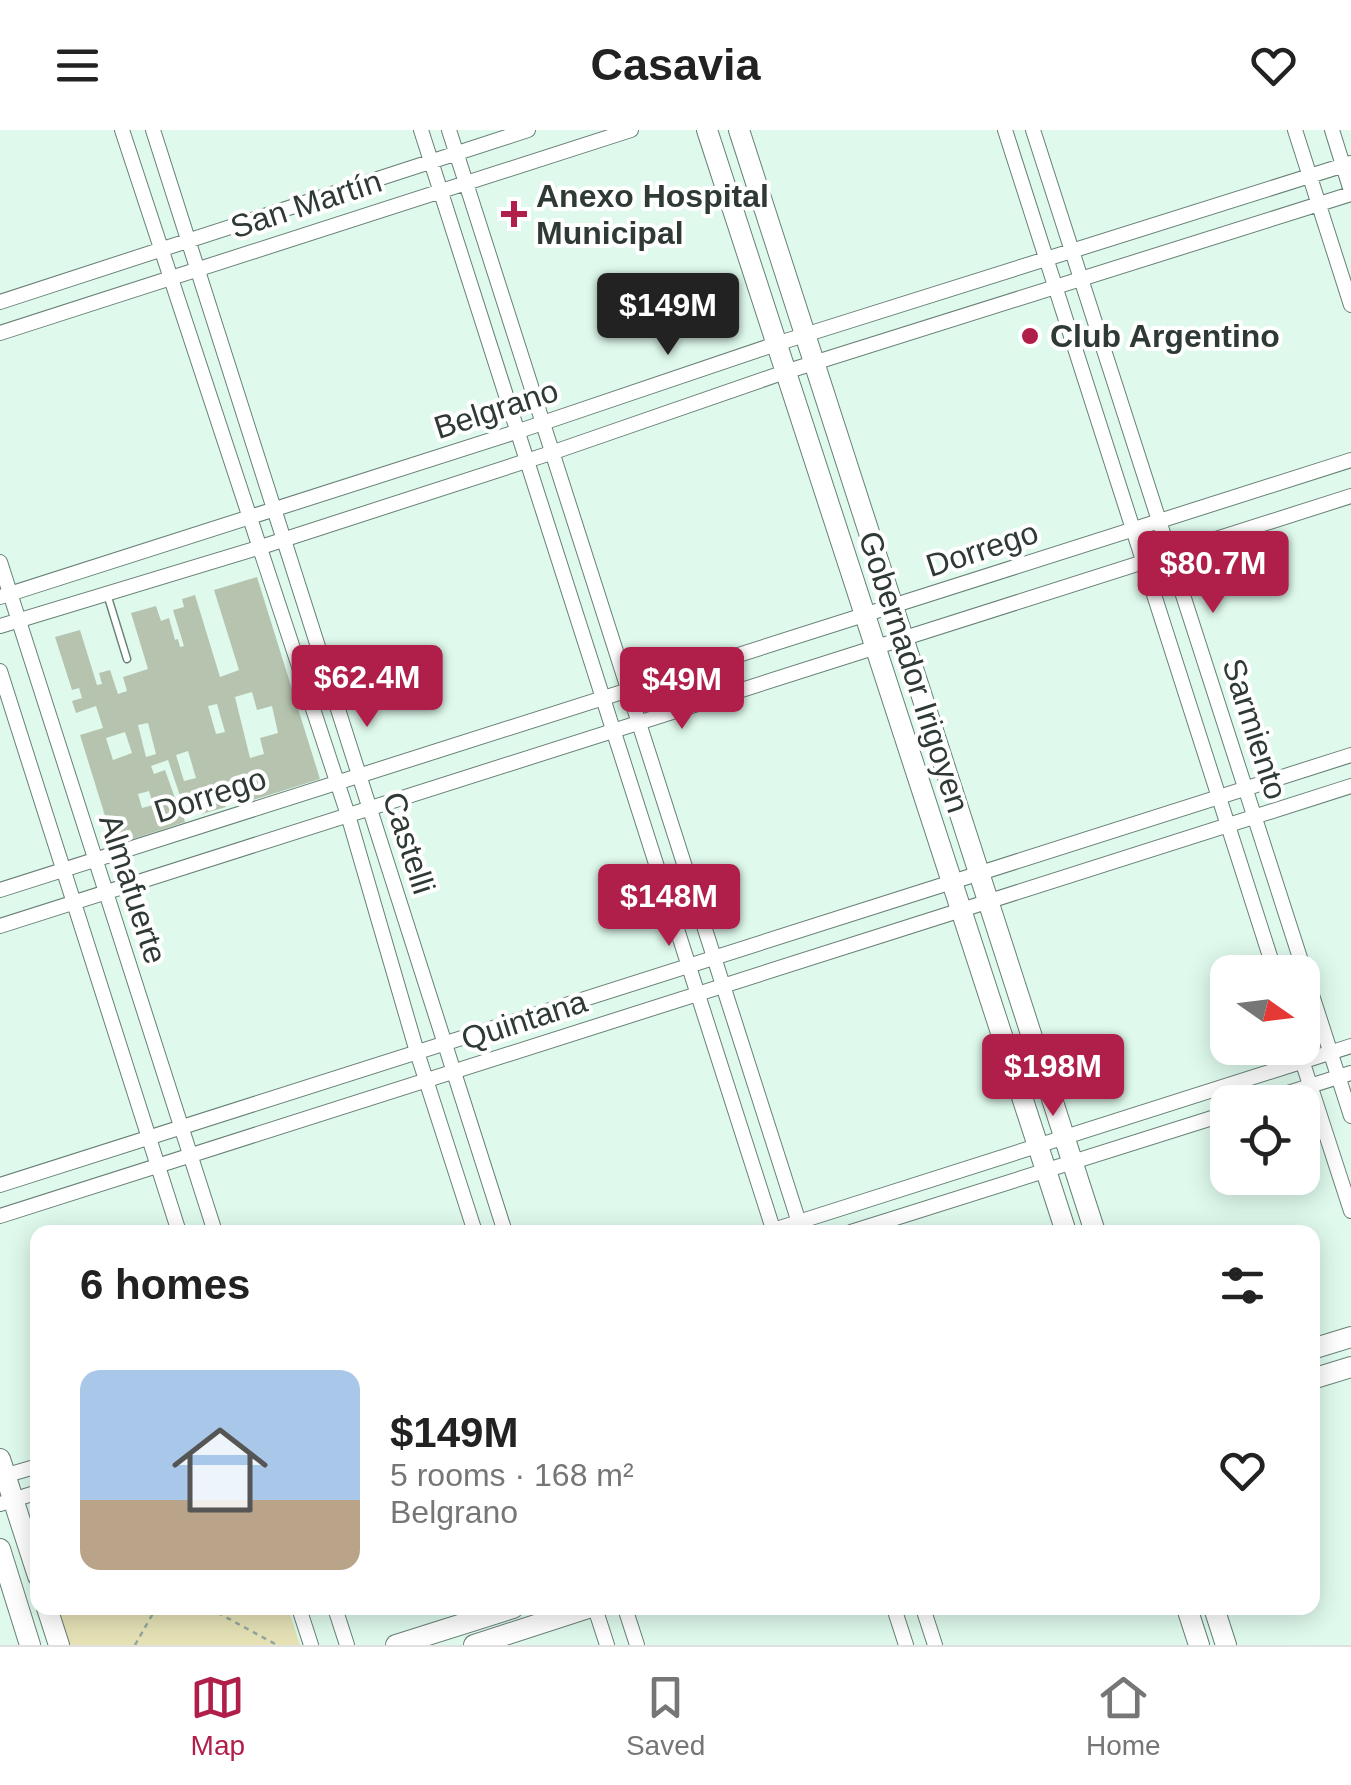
<!DOCTYPE html>
<meta charset="utf-8">
<style>
body{margin:0;font-family:Helvetica,sans-serif;background:#f2f2f2;color:#222;height:100vh;display:flex;flex-direction:column;font-size:38px;white-space:nowrap}
*{box-sizing:border-box;margin:0}
p{font-size:32px;color:#767676}
.icon{flex:none;width:55px;height:55px;fill:none;stroke:currentColor;stroke-width:2;stroke-linecap:round;stroke-linejoin:round}
.map{position:relative;flex:1;overflow:hidden}
.sheet{position:absolute;left:30px;top:1095px;width:1290px;height:390px;display:flex;flex-direction:column;background:#fff;border-radius:20px;box-shadow:0 5px 25px #0003}
.sheet>*{flex:none}
.needle{width:65px;rotate:104deg}
.controls{position:absolute;left:1210px;top:825px;display:grid;gap:20px}
.controls a{display:grid;place-items:center;width:110px;height:110px;border-radius:20px;background:#fff;box-shadow:0 5px 25px #0003;font-size:50px}
.price{position:absolute;translate:-50% -85px;padding:0 22px;border-radius:10px;background:#b01e4a;color:#fff;font-size:32px;line-height:65px;filter:drop-shadow(0 2px 5px #0008)}
.price::after{content:'';position:absolute;left:50%;top:60px;width:30px;height:22px;margin-left:-15px;background:inherit;clip-path:polygon(0 0,100% 0,50% 100%)}
.price.active{background:#222;color:#fff}
ul{padding:0;list-style:none}
li{display:flex;align-items:center;gap:30px;height:250px;padding:0 50px}
li+li{border-top:2px solid #e0e0e0}
li span{display:grid;place-items:center;flex:none;width:280px;height:200px;border-radius:20px;color:#555}
li>.icon{margin-inline-start:auto}
span .icon{width:120px;height:120px;fill:#fffc;stroke-width:1}
li b{font-size:42px}
h2{display:flex;justify-content:space-between;align-items:center;height:120px;padding:0 50px;font-size:42px}
header{display:flex;justify-content:space-between;align-items:center;height:130px;padding:0 50px;background:#fff;font-size:45px;font-weight:600}
.tabs{display:flex;justify-content:space-around;align-items:center;height:140px;border-top:2px solid #e0e0e0;background:#fff;font-size:28px;color:#767676}
.tabs a{display:grid;justify-items:center;gap:5px}
.tabs .active{color:#b01e4a}
.map>svg:first-child{display:block}
.green{fill:#e6e2b6}
.building{fill:#b6c4af;fill-rule:evenodd}
.lines{fill:none;stroke-linecap:round;stroke-linejoin:round}
.lane-casing{stroke:#688076;stroke-width:9}
.street-casing{stroke:#688076;stroke-width:16}
.secondary-casing{stroke:#688076;stroke-width:22}
.path{stroke:#93a89e;stroke-width:2.5;stroke-dasharray:5 5;stroke-linecap:butt}
.lane{stroke:#fff;stroke-width:6}
.street{stroke:#fff;stroke-width:14}
.secondary{stroke:#fff;stroke-width:20}
.poi-dot{fill:#b01e4a;stroke:#fff;stroke-width:4}
.labels{text-anchor:middle;stroke-width:8;stroke-linejoin:round;paint-order:stroke}
.poi-label{font-size:32px;font-weight:bold;fill:#2f3a35;stroke:#fff;text-anchor:start}
.street-label{font-size:32px;fill:#2f3a35;stroke:#fff}
</style>
<header><svg class="icon" aria-label="menu" viewBox="0 0 24 24"><path d="M4 6h16M4 12h16M4 18h16"/></svg>Casavia<svg class="icon" aria-label="heart" viewBox="0 0 24 24"><path d="M12 20l-8-8c-3-5 5-10 8-4 3-6 11-1 8 4z"/></svg></header>
<div class="map">
<svg width="1351" height="1515" viewBox="0 0 1351 1515">
<rect width="100%" height="100%" fill="#dffaed"/>
<path class="green" d="M52,1478H288L300,1515H64Z"/>
<path class="building" d="M257,447L320,649L240,674L234,655L179,672L185,692L114,715L80,605L103,598L96,576L76,583L72,571L82,568L79,558L72,560L55,507L80,500L97,555L102,554L99,543L110,540L118,564L127,561L123,547L148,539L131,483L156,476L161,491L169,488L175,510L178,509L180,517L184,516L173,480L184,477L182,469L195,465L220,547L239,540L214,460ZM252,562L257,580L272,576L278,603L260,608L264,624L250,628L235,567ZM217,574L225,602L216,604L208,576ZM148,593L156,624L146,627L138,595ZM125,602L132,623L113,630L106,608ZM188,621L196,648L184,651L176,625ZM168,630L180,666L175,668L165,640L154,644L151,636ZM149,661L153,675L142,678L138,664Z
M223,667L226,677L202,684L199,674Z"/>
<g class="lines">
<g class="lane-casing">
<path id="lane" d="M107,464L127,529"/>
</g>
<g class="street-casing">
<path id="street" d="M122,0L348,685L417,922L475,1102
M153,0L505,1102
M421,0L774,1102
M449,0L802,1102
M1005,0L1275,842
M1033,0L1351,986
M1295,0L1351,175
M1332,0L1351,61
M0,172L528,0
M0,203L631,0
M0,432L215,1102
M0,467L519,301L776,214L1351,33
M0,496L261,417L551,323L785,242L1351,64
M0,541L179,1102
M0,760L1351,330
M0,796L1351,366
M1298,918L1351,1081
M1259,972L1351,943
M0,1055L1351,625
M0,1086L1351,656
M767,1102L1351,916
M851,1102L1228,983
M0,1347L38,1336
M0,1374L38,1362
M299,1478L311,1515
M335,1478L347,1515
M595,1478L607,1515
M625,1478L637,1515
M894,1478L906,1515
M923,1478L935,1515"/>
</g>
<g class="secondary-casing">
<path id="secondary" d="M707,0L1066,1102
M739,0L1095,1102
M1312,1219L1351,1207
M1312,1249L1351,1237
M0,1329L38,1446
M0,1419L30,1515
M47,1478L59,1515
M1187,1478L1199,1515
M1214,1478L1226,1515
M396,1515L513,1478
M474,1515L588,1478"/>
</g>
<path class="path" d="M209,1478L277,1515
M135,1515L156,1478"/>
<use href="#lane" class="lane"/>
<use href="#street" class="street"/>
<use href="#secondary" class="secondary"/>
</g>
<g class="poi-dot">
<path d="M509 69h10v10h10v10h-10v10h-10v-10h-10v-10h10z"/>
<circle cx="1030" cy="206" r="10"/>
</g>
<g class="labels">
<g class="poi-label">
<text x="536" y="77">Anexo Hospital<tspan x="536" dy="37">Municipal</tspan></text>
<text x="1050" y="217">Club Argentino</text>
</g>
<g class="street-label">
<text transform="translate(306 74) rotate(-18)" y="11">San Martín</text>
<text transform="translate(496 279) rotate(-18)" y="11">Belgrano</text>
<text transform="translate(982 419) rotate(-18)" y="11">Dorrego</text>
<text transform="translate(914 542) rotate(72)" y="11">Gobernador Irigoyen</text>
<text transform="translate(1255 599) rotate(72)" y="11">Sarmiento</text>
<text transform="translate(210 665) rotate(-18)" y="11">Dorrego</text>
<text transform="translate(409 713) rotate(72)" y="11">Castelli</text>
<text transform="translate(133 759) rotate(72)" y="11">Almafuerte</text>
<text transform="translate(524 890) rotate(-18)" y="11">Quintana</text>
</g>
</g>
</svg>
<div class="controls">
<a><svg class="needle" viewBox="-14 -14 28 28"><path d="M0-13l5 13h-10z" fill="#e53935"/><path d="M0 13l5-13h-10z" fill="#767676"/></svg></a>
<a><svg class="icon" aria-label="locate" viewBox="0 0 24 24"><circle cx="12" cy="12" r="6"/><path d="M12 2v4M12 18v4M2 12h4M18 12h4"/></svg></a>
</div>
<b class="price active" style="left:668px;top:228px">$149M</b>
<b class="price" style="left:1213px;top:486px">$80.7M</b>
<b class="price" style="left:367px;top:600px">$62.4M</b>
<b class="price" style="left:682px;top:602px">$49M</b>
<b class="price" style="left:669px;top:819px">$148M</b>
<b class="price" style="left:1053px;top:989px">$198M</b>
<section class="sheet">
<h2>6 homes<svg class="icon" aria-label="filters" viewBox="0 0 24 24"><path d="M4 7h16M4 17h16"/><circle cx="9" cy="7" r="2"/><circle cx="15" cy="17" r="2"/></svg></h2>
<ul>
<li><span style="background:linear-gradient(#a9c7e8 65%,#b9a48a 0)"><svg class="icon" aria-label="home" viewBox="0 0 24 24"><path d="M3 11l9-7 9 7M6 9v11h12V9"/></svg></span><div><b>$149M</b><p>5 rooms · 168 m²</p><p>Belgrano</p></div><svg class="icon" aria-label="heart" viewBox="0 0 24 24"><path d="M12 20l-8-8c-3-5 5-10 8-4 3-6 11-1 8 4z"/></svg></li>
</ul>
</section>
</div>
<nav class="tabs">
<a class="active"><svg class="icon" aria-label="map" viewBox="0 0 24 24"><path d="M3 6l6-2 6 2 6-2v14l-6 2-6-2-6 2zM9 4v14M15 6v14"/></svg>Map</a>
<a><svg class="icon" aria-label="saved" viewBox="0 0 24 24"><path d="M7 4h10v16l-5-4-5 4z"/></svg>Saved</a>
<a><svg class="icon" aria-label="home" viewBox="0 0 24 24"><path d="M3 11l9-7 9 7M6 9v11h12V9"/></svg>Home</a>
</nav>
